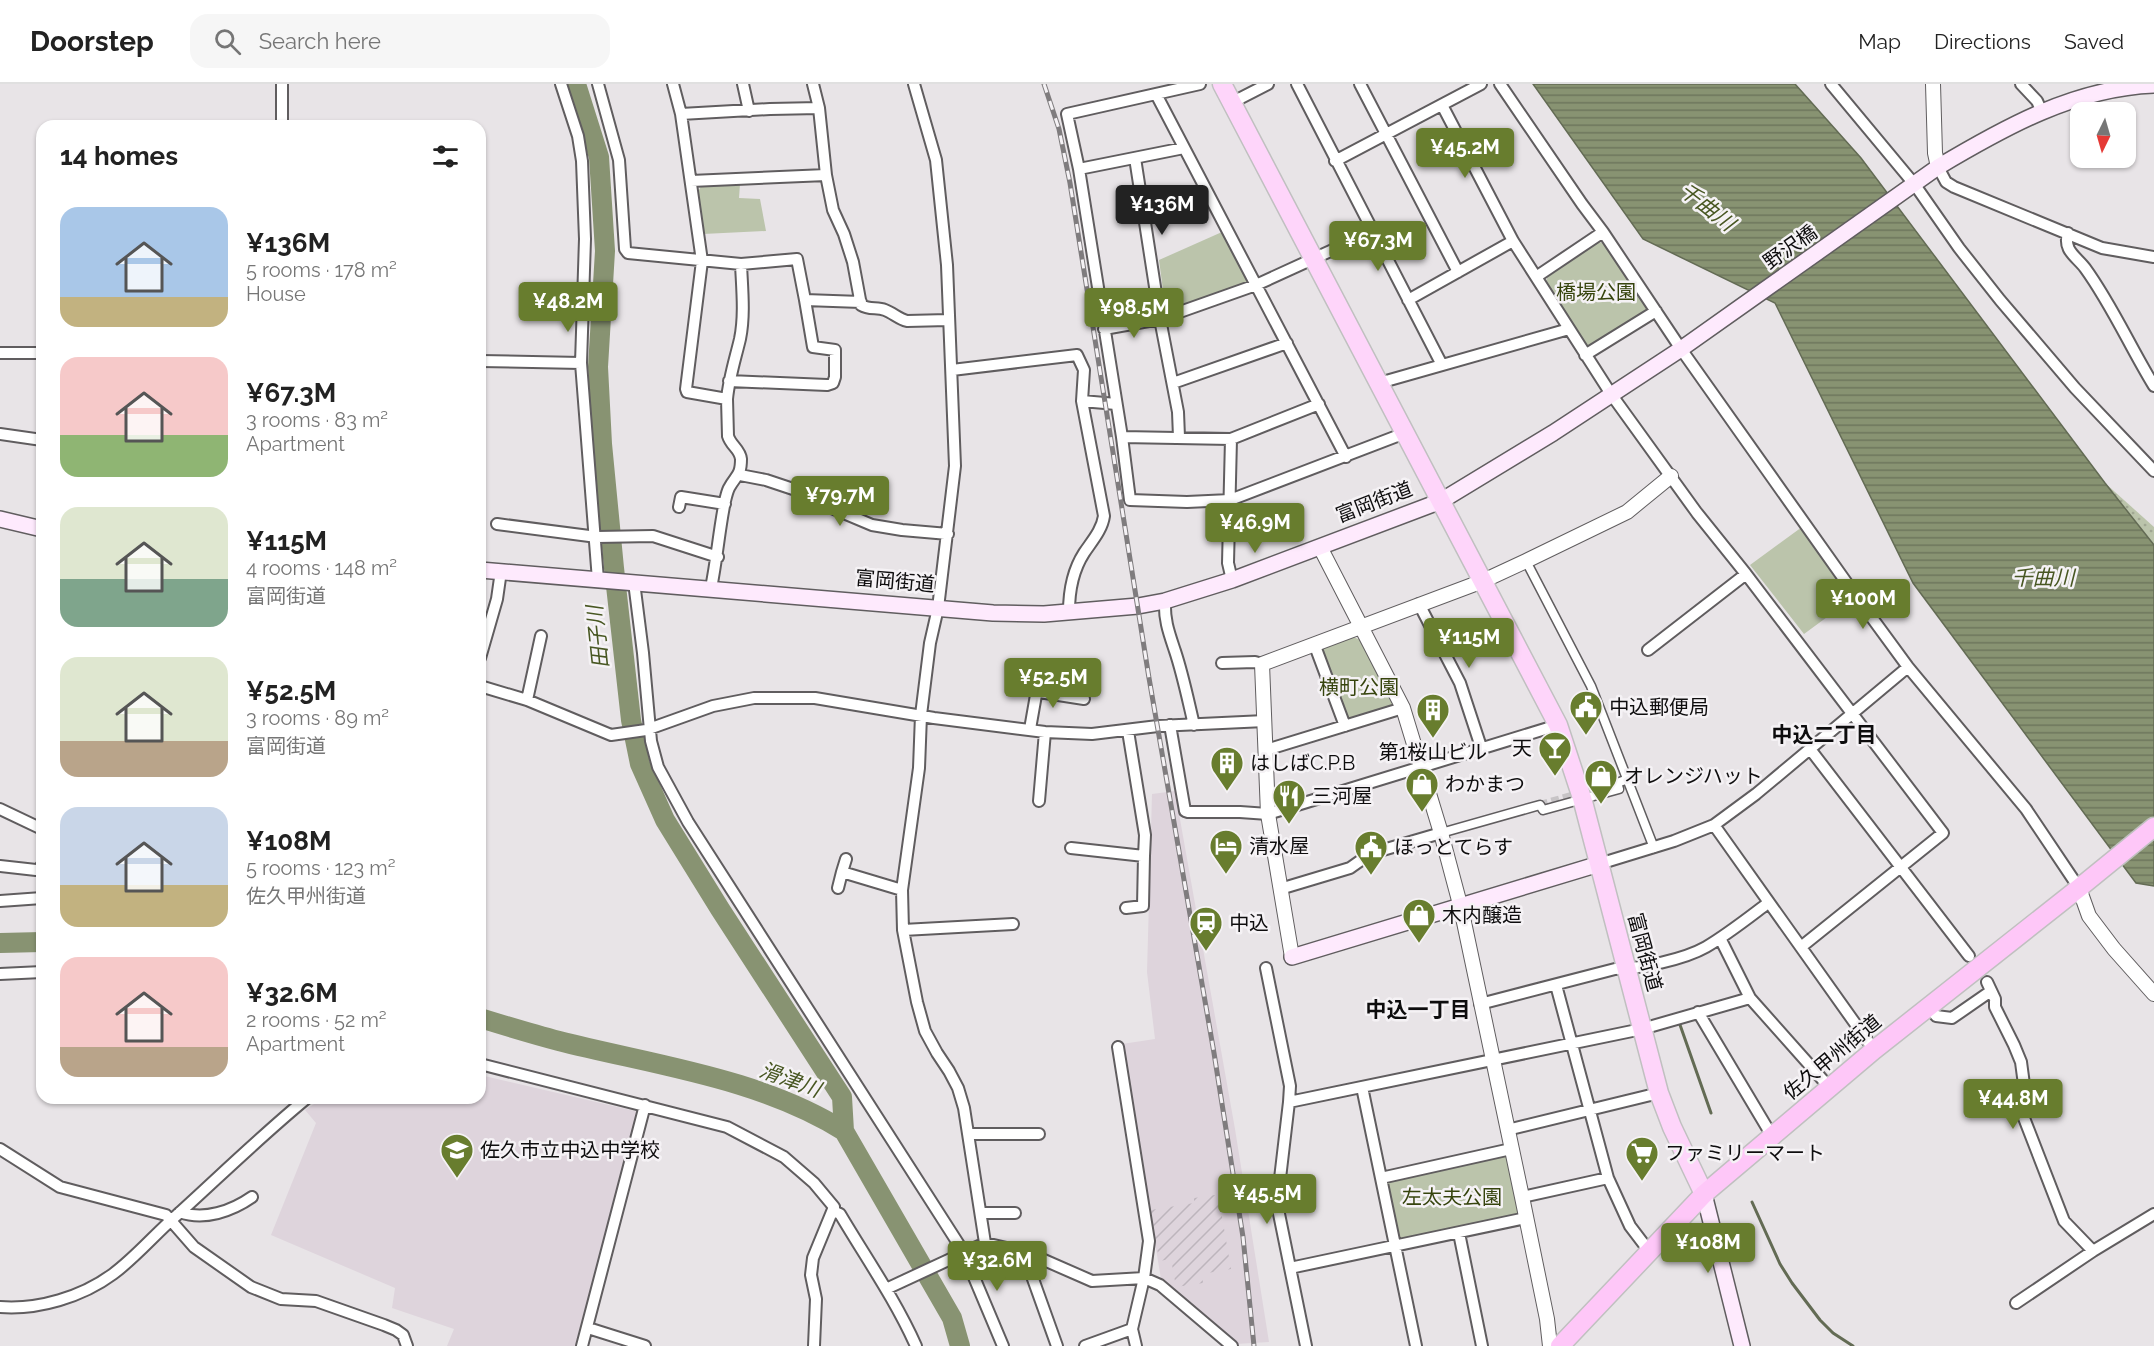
<!DOCTYPE html>
<meta charset="utf-8">
<style>
body{margin:0;font-family:Raleway,"Noto Sans JP",sans-serif;background:#f6f6f6;color:#222;height:100vh;display:flex;flex-direction:column;font-size:22px;white-space:nowrap}
*{box-sizing:border-box;margin:0}
p{font-size:20px;color:#767676}
.icon{flex:none;width:33px;height:33px;fill:none;stroke:currentColor;stroke-width:2;stroke-linecap:round;stroke-linejoin:round}
.map{position:relative;flex:1;overflow:hidden}
.sheet{position:absolute;left:36px;top:36px;width:450px;height:984px;display:flex;flex-direction:column;background:#fff;border-radius:18px;box-shadow:0 2px 4px #0004}
.sheet>*{flex:none}
.needle{width:39px;rotate:185deg}
.tools{position:absolute;left:2070px;top:18px;display:grid;gap:12px}
.tools a{display:grid;place-items:center;width:66px;height:66px;border-radius:12px;background:#fff;box-shadow:0 2px 4px #0004;font-size:30px}
.price{position:absolute;translate:-50% -51px;padding:0 14px;border-radius:6px;background:#687d2e;color:#fff;font-size:20px;line-height:39px;filter:drop-shadow(0 2px 3px #0008)}
.price::after{content:'';position:absolute;left:50%;top:36px;width:18px;height:14px;margin-left:-9px;background:inherit;clip-path:polygon(0 0,100% 0,50% 100%)}
.price.selected{background:#222;color:#fff}
ul{padding:0;list-style:none}
li{display:flex;align-items:center;gap:18px;height:150px;padding:0 24px}
li span{display:grid;place-items:center;flex:none;width:168px;height:120px;border-radius:18px;color:#555}
li>.icon{margin-inline-start:auto}
span .icon{width:72px;height:72px;fill:#fffc;stroke-width:1}
li b{font-size:26px}
h2{display:flex;justify-content:space-between;align-items:center;height:72px;padding:0 24px;font-size:26px}
header{display:flex;align-items:center;gap:36px;box-sizing:border-box;height:84px;padding:0 30px;background:#fff;border-bottom:2px solid #e0e0e0}
header strong{font-size:28px}
nav{display:flex;gap:33px;margin-inline-start:auto;font-size:21px}
.search{width:420px;height:54px;background:#f6f6f6;display:flex;align-items:center;gap:15px;box-sizing:border-box;padding:0 21px;border-radius:18px;color:#767676;font-size:22px}
.map>svg:first-child{display:block}
.built{fill:#ded4dc}
.industrial{fill:url(#industrial-furrows)}
.grass{fill:url(#grass-dots)}
.park{fill:#bbc4ab}
.water{fill:url(#water-rules);stroke:#636b54;stroke-width:1.5}
.lines{fill:none;stroke-linecap:round;stroke-linejoin:round}
.stream{stroke:#636b54;stroke-width:3}
.river{stroke:#889372;stroke-width:20}
.pedestrian-tunnel{stroke:#c7c4c6;stroke-width:8;stroke-dasharray:8 4;stroke-linecap:butt}
.pedestrian-casing{stroke:#605d5f;stroke-width:11}
.minor-casing{stroke:#605d5f;stroke-width:14}
.tertiary-casing{stroke:#605d5f;stroke-width:16}
.secondary-casing{stroke:#605d5f;stroke-width:18}
.primary-casing{stroke:#c0c0c0;stroke-width:21}
.trunk-casing{stroke:#c0c0c0;stroke-width:21}
.pedestrian{stroke:#fff;stroke-width:8}
.minor{stroke:#fff;stroke-width:10}
.tertiary{stroke:#fff;stroke-width:14}
.secondary{stroke:#feeafd;stroke-width:15}
.primary{stroke:#fed5fa;stroke-width:18}
.trunk{stroke:#fec7f8;stroke-width:18}
.rail-casing{stroke:#7f7c7e;stroke-width:5}
.rail{stroke:#f5f2f5;stroke-width:3;stroke-dasharray:9;stroke-linecap:butt}
.labels{text-anchor:middle;stroke-width:5;stroke-linejoin:round;paint-order:stroke}
.street-label{font-size:20px;fill:#0e0d0e;stroke:#f5f2f5}
.park-label{font-size:20px;fill:#36440d;stroke:#f5f2f5}
.poi-label{font-size:20px;fill:#0e0d0e;stroke:#f5f2f5;text-anchor:start}
.water-label{font-size:21px;font-style:italic;fill:#485722;stroke:#f5f2f5}
.neighbourhood-label{font-size:21px;font-weight:bold;fill:#0e0d0e;stroke:#f5f2f5}
</style>
<header>
<strong>Doorstep</strong>
<div class="search"><svg class="icon" aria-label="search" viewBox="0 0 24 24"><circle cx="10" cy="10" r="6"/><path d="M15 15l6 6"/></svg>Search here</div>
<nav><a>Map</a><a>Directions</a><a>Saved</a></nav>
</header>
<div class="map">
<svg width="2154" height="1262" viewBox="0 0 2154 1262">
<defs>
<pattern id="industrial-furrows" width="10" height="10" patternUnits="userSpaceOnUse" patternTransform="scale(1.5)"><rect width="10" height="10" fill="#ded4dc"/><path d="M-1 1l2-2M0 10L10 0M9 11l2-2" fill="none" stroke="#bdb5bc"/></pattern>
<pattern id="grass-dots" width="8" height="8" patternUnits="userSpaceOnUse" patternTransform="scale(1.5)"><rect width="8" height="8" fill="#bbc4ab"/><path d="M2 2h.1M6 6h.1" fill="none" stroke="#a0a792" stroke-width="1.8" stroke-linecap="round"/></pattern>
<pattern id="water-rules" width="6" height="5" patternUnits="userSpaceOnUse" patternTransform="scale(1.5)"><rect width="6" height="5" fill="#889372"/><path d="M0 2.5h6" fill="none" stroke="#6e765c"/></pattern>
</defs>
<rect width="100%" height="100%" fill="#e8e4e7"/>
<path class="built" d="M1175,707L1235,1045L1269,1258L1236,1260L1161,1195L1122,960L1155,955L1147,888L1152,710Z
M480,991L639,1028L575,1262H447L454,1245L392,1224L395,1204L271,1151L316,1039L305,1026L323,1014H480Z"/>
<path class="industrial" d="M1215,1111L1216,1116L1219,1115L1231,1185L1202,1190L1203,1199L1176,1203L1171,1175L1159,1177L1151,1126L1194,1119V1114Z"/>
<path class="grass" d="M2105,399L2154,443V461Z"/>
<path class="park" d="M740,100L739,114L760,115L766,147L703,150L698,108L701,102Z
M1222,148L1249,198L1171,226L1165,221L1159,176Z
M1597,158L1605,159L1649,222L1646,230L1593,262L1587,261L1546,197L1548,191Z
M1802,443L1853,514L1804,550L1750,481Z
M1353,553L1361,556L1395,620L1391,624L1351,636L1346,633L1321,564Z
M1501,1071L1506,1073L1519,1124L1516,1131L1403,1156L1397,1152L1386,1099L1389,1096Z"/>
<path class="water" d="M1533,0H1795L1861,74L2105,399L2154,461V802L2136,799L1913,499L1775,219L1643,155Z"/>
<g class="lines">
<path class="stream" d="M1679,938L1711,1029
M1752,1118L1780,1180L1792,1199L1820,1236L1833,1249L1853,1262"/>
<path class="river" d="M576,0L599,73L605,167L598,283L602,360L614,484L631,636L640,680L665,736L720,825L842,1013L844,1047
M0,859L42,858
M480,934C506,942 532,950 559,957C653,981 760,994 844,1047L952,1234L960,1262"/>
<path class="pedestrian-tunnel" d="M1540,721L1617,699"/>
<g class="pedestrian-casing">
<path id="pedestrian" d="M1526,477L1591,602L1654,764
M1441,749L1540,721L1543,726L1619,705L1617,699L1628,695"/>
</g>
<g class="minor-casing">
<path id="minor" d="M561,0L578,52L582,77L585,155L581,279L598,496
M598,0L619,76L625,165L628,169L741,180L797,175L805,216L861,218
M673,0L681,30L702,177L686,305L687,308L727,315L728,352C731,362 740,365 741,375C741,392 736,391 729,404C727,408 726,413 725,417C719,446 717,475 711,504
M743,0L749,27
M914,0L936,76L947,181L955,382L938,524L930,559L921,631L919,684L902,806L903,846L917,918L925,947L937,969L949,987L958,1004L964,1024L985,1159
M1200,0L1067,30L1079,85L1122,353L1231,355L1319,320
M1297,0L1442,281
M1360,0L1458,188
M1500,0L1582,120L1603,148L1681,265L1856,512L1908,583L2026,725L2079,804
M1831,0L1915,101L1959,164L2000,216L2075,304L2154,387
M2021,0L2037,17L2042,28
M1156,10L1346,373
M1231,19L1268,0
M1442,21L1513,157L1611,310L1697,429L1746,490L1943,749L1801,863
M681,30L770,25L819,24
M282,42V0
M1135,74L1160,235L1178,328L1179,353
M1335,77L1481,0
M1938,83L1946,98L1954,103L2102,164L2154,173
M1079,85L1184,64
M826,91L833,126L844,150L853,178L861,221C869,226 877,223 885,226C893,229 899,235 907,237L948,236
M691,97L826,91L819,24L813,0
M2068,149C2063,167 2076,172 2085,184C2112,221 2130,263 2154,302
M1536,193L1603,148
M1408,216L1513,157
M1104,245L1160,235L1256,201L1372,148
M0,269H42
M1585,271L1656,227
M480,277L581,279
M952,286L1077,271L1084,286L1082,317L1104,432C1102,446 1092,457 1084,469C1073,486 1069,507 1069,528
M729,297L827,301L833,299L835,293V266L813,263L805,216
M1173,299L1287,259
M1379,299L1569,245
M727,315C729,294 735,276 740,255C745,231 742,204 741,180
M1082,317L1116,320
M0,350L42,356
M1122,353L1130,416L1187,418L1230,416L1405,349
M1231,355L1228,479L1232,496
M740,391L766,396L805,409L815,417L872,441L902,446L948,450
M679,423L681,413L725,420
M497,440L597,453L653,452L718,473
M634,498L643,569L651,657L658,683L688,738L963,1167L1003,1262
M1165,517C1164,536 1169,549 1175,567C1183,591 1188,616 1194,641
M1419,520L1460,599L1482,666
M1315,562L1345,642
M1648,566L1746,490
M480,574L497,515L501,487
M1222,579L1255,578L1262,580
M480,602L527,616L611,651L646,646L713,622L754,614H815L934,634L1045,648L1092,650L1158,642L1265,637
M527,616L541,552
M1170,641L1185,727L1188,728H1240L1268,730L1558,641
M1030,645L1036,611L1039,608L1084,615
M1810,665L1969,872
M1266,666L1403,624
M1039,717L1045,648
M0,725L42,745
M1714,741L1874,966
M1071,764L1144,772L1145,751L1128,647
M1599,780L1674,757L1714,741L1756,710L1908,583
M0,782L36,786H39L42,781
M842,788L846,775
M838,804L842,788L902,806
M1280,805L1350,784L1367,772L1376,768L1441,749
M0,817L42,814
M1126,824L1143,822L1144,772
M903,846L1013,840
M1720,854L1750,914L1830,1004
M1266,884L1290,1002L1289,1018L1642,945L1750,914
M0,890L42,888
M1987,898L1995,915V923L2014,961L2021,978L2025,1008L2024,1034L2064,1137L2093,1167
M1556,901L1608,1094L1630,1142L1649,1167
M1480,920L1615,885C1640,885 1685,875 1706,863C1728,850 1748,834 1768,819
M1929,922L1936,932L1952,934L1991,907
M1698,928L1772,1052
M480,980L727,1043L784,1073L814,1099L834,1123L813,1174L811,1191L816,1215L814,1262
M1362,1003L1416,1262
M1289,1018L1277,1120L1306,1262
M1507,1046L1659,1009
M968,1050H1039
M0,1065L60,1103L166,1131L194,1163L251,1203L281,1215L316,1217L384,1241L396,1246L403,1251L407,1262
M1381,1094L1511,1065
M1522,1113L1608,1094
M833,1127L840,1130C866,1174 895,1215 916,1262
M180,1128C204,1137 232,1127 252,1113
M981,1129H1015
M1459,1149L1482,1262
M1028,1169V1181L1057,1262
M1290,1184L1526,1134
M886,1205L985,1159L1028,1169L1092,1197L1144,1194L1149,1157L1118,963
M2016,1219L2093,1167L2154,1130
M0,1223C38,1226 82,1213 113,1190C136,1173 155,1150 177,1131C220,1092 262,1051 307,1014
M588,1244L645,1262
M582,1262L645,1021
M1085,1262L1132,1245
M1136,1262L1132,1245L1144,1194L1160,1201L1232,1262"/>
</g>
<g class="tertiary-casing">
<path id="tertiary" d="M1933,0L1935,69L1938,83
M1320,463L1403,624L1441,749L1461,824L1522,1113L1547,1235L1550,1262
M2079,804L2089,832L2114,865L2154,910
M1292,873L1268,730L1262,580L1483,497L1526,477L1627,428L1671,392"/>
</g>
<g class="secondary-casing">
<path id="secondary" d="M0,435L42,445
M480,486L993,529L1044,530L1138,522L1165,517L1232,496L1441,417L1553,349L1681,265L1938,83C2005,43 2075,4 2154,1
M1292,873L1599,780
M1704,1110L1742,1262"/>
</g>
<g class="primary-casing">
<path id="primary" d="M1222,0L1558,641L1582,714L1659,1009L1672,1043L1704,1110"/>
</g>
<g class="trunk-casing">
<path id="trunk" d="M1560,1262L1704,1110L1874,966L2079,804L2154,743"/>
</g>
<use href="#pedestrian" class="pedestrian"/>
<use href="#minor" class="minor"/>
<use href="#tertiary" class="tertiary"/>
<use href="#secondary" class="secondary"/>
<use href="#primary" class="primary"/>
<use href="#trunk" class="trunk"/>
<g class="rail-casing">
<path id="rail" d="M1044,0L1059,45L1070,99L1149,594L1214,969L1243,1153L1254,1262"/>
</g>
<use href="#rail" class="rail"/>
</g>
<defs>
<g id="civic-pin" transform="scale(1.725)"><path d="M0 17L-7.5 6A9.5 9.5 0 1 1 7.5 6Z" fill="#687d2e" stroke="#f5f2f5"/><path d="M-.6-6.5H3V-4.5H.6V-3L4-1V1h2V6H-6V1h2V-1L-.6-3ZM-1.2 2.5V6h2.4V2.5Z" fill="#fff"/></g>
<g id="building-pin" transform="scale(1.725)"><path d="M0 17L-7.5 6A9.5 9.5 0 1 1 7.5 6Z" fill="#687d2e" stroke="#f5f2f5"/><path d="M-4-6H4V6H1V3H-1V6H-4ZM-2.5-4.3h1.7v1.8h-1.7ZM.8-4.3h1.7v1.8H.8ZM-2.5-1h1.7V.8h-1.7ZM.8-1h1.7V.8H.8Z" fill="#fff"/></g>
<g id="bar-pin" transform="scale(1.725)"><path d="M0 17L-7.5 6A9.5 9.5 0 1 1 7.5 6Z" fill="#687d2e" stroke="#f5f2f5"/><path d="M-6-5H6L.8 .8V4.5H3.5V6h-7V4.5H-.8V.8Z" fill="#fff"/></g>
<g id="shop-pin" transform="scale(1.725)"><path d="M0 17L-7.5 6A9.5 9.5 0 1 1 7.5 6Z" fill="#687d2e" stroke="#f5f2f5"/><path d="M-5-2.5h2.3a2.7 3.5 0 0 1 5.4 0H5L5.5 6h-11ZM-1.5-2.5h3a1.5 2.3 0 0 0-3 0Z" fill="#fff"/></g>
<g id="restaurant-pin" transform="scale(1.725)"><path d="M0 17L-7.5 6A9.5 9.5 0 1 1 7.5 6Z" fill="#687d2e" stroke="#f5f2f5"/><path d="M-5-6h1v4h1v-4h1v4h1v-4h1v5L-1.5 .5V6h-2V.5L-5-1ZM5-6V6H3V1.5H1.5Q1.5-4 5-6Z" fill="#fff"/></g>
<g id="hotel-pin" transform="scale(1.725)"><path d="M0 17L-7.5 6A9.5 9.5 0 1 1 7.5 6Z" fill="#687d2e" stroke="#f5f2f5"/><path d="M-6-4.5h1.5V1H6V5H4.5V3h-9V5H-6ZM-4 0a1.8 1.8 0 1 1 3.6 0ZM.5 0V-2.5h3Q6-2.5 6 0Z" fill="#fff"/></g>
<g id="station-pin" transform="scale(1.725)"><path d="M0 17L-7.5 6A9.5 9.5 0 1 1 7.5 6Z" fill="#687d2e" stroke="#f5f2f5"/><path d="M-3-6H3Q5-6 5-4V2Q5 4 3 4L4.5 6H3L1.5 4h-3L-3 6H-4.5L-3 4Q-5 4-5 2V-4Q-5-6-3-6ZM-3.5-4v3h7v-3ZM-3.5 1v1.5H-2V1ZM2 1v1.5H3.5V1Z" fill="#fff"/></g>
<g id="school-pin" transform="scale(1.725)"><path d="M0 17L-7.5 6A9.5 9.5 0 1 1 7.5 6Z" fill="#687d2e" stroke="#f5f2f5"/><path d="M0-5L7-2L0 1L-7-2ZM-4 1L0 2.5L4 1V4Q0 6-4 4Z" fill="#fff"/></g>
<g id="supermarket-pin" transform="scale(1.725)"><path d="M0 17L-7.5 6A9.5 9.5 0 1 1 7.5 6Z" fill="#687d2e" stroke="#f5f2f5"/><path d="M-6-5.5h2.5l.6 2H6L4.5 2H-2.5L-4.4-4H-6ZM-1.5 3.2a1.3 1.3 0 1 0 .1 0ZM3 3.2a1.3 1.3 0 1 0 .1 0Z" fill="#fff"/></g>
</defs>
<g fill-rule="evenodd">
<use href="#civic-pin" x="1586" y="623"/>
<use href="#building-pin" x="1433" y="626"/>
<use href="#bar-pin" x="1555" y="664"/>
<use href="#building-pin" x="1227" y="679"/>
<use href="#shop-pin" x="1601" y="692"/>
<use href="#shop-pin" x="1422" y="700"/>
<use href="#restaurant-pin" x="1289" y="712"/>
<use href="#hotel-pin" x="1226" y="762"/>
<use href="#civic-pin" x="1371" y="763"/>
<use href="#shop-pin" x="1419" y="831"/>
<use href="#station-pin" x="1206" y="839"/>
<use href="#school-pin" x="457" y="1066"/>
<use href="#supermarket-pin" x="1642" y="1069"/>
</g>
<g class="labels">
<g class="street-label">
<text transform="translate(1790 163) rotate(-35)" y="7">野沢橋</text>
<text transform="translate(1374 418) rotate(-21)" y="7">富岡街道</text>
<text transform="translate(895 497) rotate(5)" y="7">富岡街道</text>
<text transform="translate(1645 868) rotate(75)" y="7">富岡街道</text>
<text transform="translate(1832 973) rotate(-40)" y="7">佐久甲州街道</text>
</g>
<g class="park-label">
<text x="1596" y="215">橋場公園</text>
<text x="1359" y="610">横町公園</text>
<text x="1452" y="1120">左太夫公園</text>
</g>
<g class="poi-label">
<text x="1609" y="630">中込郵便局</text>
<text x="1532" y="671" text-anchor="end">天</text>
<text x="1433" y="675" text-anchor="middle">第1桜山ビル</text>
<text x="1250" y="686">はしばC.P.B</text>
<text x="1624" y="699">オレンジハット</text>
<text x="1445" y="707">わかまつ</text>
<text x="1312" y="719">三河屋</text>
<text x="1249" y="769">清水屋</text>
<text x="1394" y="770">ほっとてらす</text>
<text x="1442" y="838">木内醸造</text>
<text x="1229" y="846">中込</text>
<text x="480" y="1073">佐久市立中込中学校</text>
<text x="1665" y="1076">ファミリーマート</text>
</g>
<g class="water-label">
<text transform="translate(1707 123) rotate(38)" y="7">千曲川</text>
<text x="2043" y="501">千曲川</text>
<text transform="translate(598 553) rotate(-96)" y="7">田子川</text>
<text transform="translate(790 996) rotate(20)" y="7">滑津川</text>
</g>
<g class="neighbourhood-label">
<text x="1824" y="658">中込二丁目</text>
<text x="1418" y="933">中込一丁目</text>
</g>
</g>
</svg>
<div class="tools">
<a><svg class="needle" viewBox="-14 -14 28 28"><path d="M0-13l5 13h-10z" fill="#e53935"/><path d="M0 13l5-13h-10z" fill="#767676"/></svg></a>
</div>
<b class="price" style="left:1465px;top:95px">¥45.2M</b>
<b class="price selected" style="left:1162px;top:152px">¥136M</b>
<b class="price" style="left:1378px;top:188px">¥67.3M</b>
<b class="price" style="left:568px;top:249px">¥48.2M</b>
<b class="price" style="left:1134px;top:255px">¥98.5M</b>
<b class="price" style="left:840px;top:443px">¥79.7M</b>
<b class="price" style="left:1255px;top:470px">¥46.9M</b>
<b class="price" style="left:1863px;top:546px">¥100M</b>
<b class="price" style="left:1469px;top:585px">¥115M</b>
<b class="price" style="left:1053px;top:625px">¥52.5M</b>
<b class="price" style="left:2013px;top:1046px">¥44.8M</b>
<b class="price" style="left:1267px;top:1141px">¥45.5M</b>
<b class="price" style="left:1708px;top:1190px">¥108M</b>
<b class="price" style="left:997px;top:1208px">¥32.6M</b>
<section class="sheet">
<h2>14 homes<svg class="icon" aria-label="filters" viewBox="0 0 24 24"><path d="M4 7h16M4 17h16"/><circle cx="9" cy="7" r="2"/><circle cx="15" cy="17" r="2"/></svg></h2>
<ul>
<li><span style="background:linear-gradient(#a9c7e8 75%,#c2b280 0)"><svg class="icon" aria-label="home" viewBox="0 0 24 24"><path d="M3 11l9-7 9 7M6 9v11h12V9"/></svg></span><div><b>¥136M</b><p>5 rooms · 178 m²</p><p>House</p></div></li>
<li><span style="background:linear-gradient(#f6c9c9 65%,#8fb573 0)"><svg class="icon" aria-label="home" viewBox="0 0 24 24"><path d="M3 11l9-7 9 7M6 9v11h12V9"/></svg></span><div><b>¥67.3M</b><p>3 rooms · 83 m²</p><p>Apartment</p></div></li>
<li><span style="background:linear-gradient(#dfe7d0 60%,#7fa58c 0)"><svg class="icon" aria-label="home" viewBox="0 0 24 24"><path d="M3 11l9-7 9 7M6 9v11h12V9"/></svg></span><div><b>¥115M</b><p>4 rooms · 148 m²</p><p>富岡街道</p></div></li>
<li><span style="background:linear-gradient(#dfe7d0 70%,#b9a48a 0)"><svg class="icon" aria-label="home" viewBox="0 0 24 24"><path d="M3 11l9-7 9 7M6 9v11h12V9"/></svg></span><div><b>¥52.5M</b><p>3 rooms · 89 m²</p><p>富岡街道</p></div></li>
<li><span style="background:linear-gradient(#c9d6e8 65%,#c2b280 0)"><svg class="icon" aria-label="home" viewBox="0 0 24 24"><path d="M3 11l9-7 9 7M6 9v11h12V9"/></svg></span><div><b>¥108M</b><p>5 rooms · 123 m²</p><p>佐久甲州街道</p></div></li>
<li><span style="background:linear-gradient(#f6c9c9 75%,#b9a48a 0)"><svg class="icon" aria-label="home" viewBox="0 0 24 24"><path d="M3 11l9-7 9 7M6 9v11h12V9"/></svg></span><div><b>¥32.6M</b><p>2 rooms · 52 m²</p><p>Apartment</p></div></li>
</ul>
</section>
</div>
